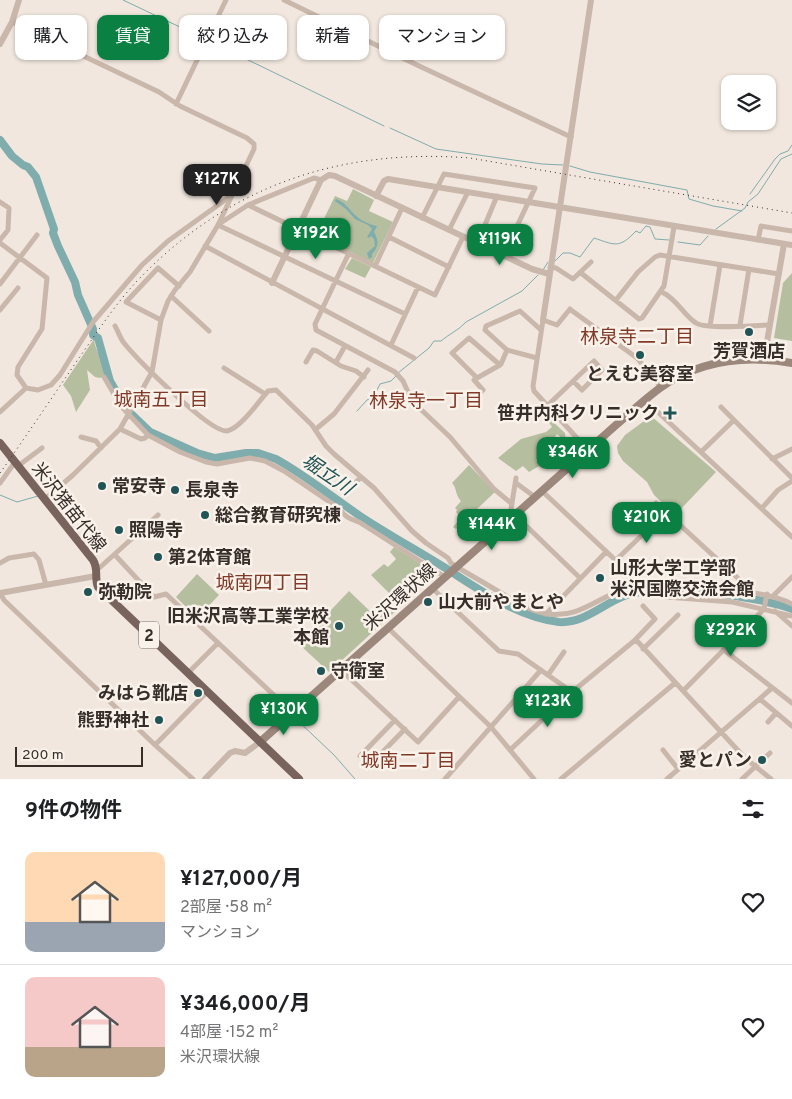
<!DOCTYPE html>
<html lang="ja">
<meta charset="utf-8">
<style>
body{margin:0;font-family:Overpass,"Noto Sans JP",sans-serif;background:#f6f6f6;color:#202124;height:100vh;display:flex;flex-direction:column;font-size:19px;white-space:nowrap}
*{box-sizing:border-box;margin:0}
p{font-size:16px;color:#757577}
.icon{flex:none;width:28px;height:28px;fill:none;stroke:currentColor;stroke-width:2;stroke-linecap:round;stroke-linejoin:round}
.map{position:relative;height:779px;overflow:hidden}
.details{display:flex;flex-direction:column;background:#fff;flex:1}
.details>*{flex:none}
.top-card{position:absolute;left:15px;top:15px;width:500px;height:45px;display:flex;gap:10px}
.controls{position:absolute;left:721px;top:75px;display:grid;gap:10px}
.controls a{display:grid;place-items:center;width:55px;height:55px;border-radius:10px;background:#fff;box-shadow:0 1px 4px #0004;font-size:25px}
.scale{position:absolute;left:15px;bottom:12px;width:128px;box-sizing:border-box;padding-left:5px;border:2px solid #372d29;border-top:0;font-size:14px;line-height:18px;white-space:nowrap;color:#372d29;-webkit-text-stroke:4px #f9f2ea;paint-order:stroke}
.price{position:absolute;translate:-50% -42px;padding:0 11px;border-radius:10px;background:#0b8043;color:#fff;font-size:16px;line-height:32px;filter:drop-shadow(0 1px 2px #0008)}
.price::after{content:'';position:absolute;left:50%;top:30px;width:15px;height:11px;margin-left:-8px;background:inherit;clip-path:polygon(0 0,100% 0,50% 100%)}
.price.on{background:#222;color:#fff}
ul{padding:0;list-style:none}
li{display:flex;align-items:center;gap:15px;height:125px;padding:0 25px}
li+li{border-top:1px solid #e0e0e0}
li span{display:grid;place-items:center;flex:none;width:140px;height:100px;border-radius:10px;color:#555}
li>.icon{margin-inline-start:auto}
span .icon{width:60px;height:60px;fill:#fffc;stroke-width:1}
li b{font-size:21px}
h2{display:flex;justify-content:space-between;align-items:center;height:60px;padding:0 25px;font-size:21px}
.chip{padding:0 18px;border-radius:10px;background:#fff;box-shadow:0 1px 4px #0004;font-size:18px;line-height:45px}
.chip.on{background:#0b8043;color:#fff}
.map>svg:first-child{display:block}
.green{fill:#b5bf9f}
.water{fill:#7facac}
.lines{fill:none;stroke-linecap:round;stroke-linejoin:round}
.stream{stroke:#7facac;stroke-width:1}
.river{stroke:#7facac;stroke-width:8}
.minor{stroke:#c9b7ab;stroke-width:5}
.tertiary{stroke:#c9b7ab;stroke-width:6}
.secondary{stroke:#9c877c;stroke-width:8}
.primary{stroke:#78645c;stroke-width:8}
.rail{stroke:#372d29;stroke-width:1;stroke-dasharray:1 4;stroke-linecap:butt}
.poi-dot{fill:#215456;stroke:#f9f2ea;stroke-width:2}
.labels{text-anchor:middle;stroke-width:5;stroke-linejoin:round;paint-order:stroke}
.shield{fill:#f9f2ea;stroke:#716863;stroke-width:1}
.shield-label{font-size:16px;font-weight:bold;fill:#372d29}
.poi-label{font-size:18px;font-weight:bold;fill:#372d29;stroke:#f9f2ea;text-anchor:start}
.street-label{font-size:18px;fill:#372d29;stroke:#f9f2ea}
.neighbourhood-label{font-size:19px;fill:#813a27;stroke:#f9f2ea}
.water-label{font-size:19px;font-style:italic;fill:#215456;stroke:#f9f2ea}
</style>
<div class="map">
<svg width="792" height="779" viewBox="0 0 792 779">
<rect width="100%" height="100%" fill="#f1e7de"/>
<path class="green" d="M353,189L374,200L369,211L393,222L373,263L316,235L335,196L347,201Z
M352,258L371,267L365,278L345,269Z
M792,273V341L774,338L783,283Z
M94,339C95,352 106,363 104,376L100,378L95,377L87,370L90,390L76,412L71,396L63,385Z
M651,416L716,472L679,511L672,512L654,495L647,482L623,461L618,453L617,446L625,435Z
M551,420L565,433L566,445H562L564,440L557,434L550,445L555,451L552,455L546,450L536,460L541,465L529,472L523,466L516,471L498,458L521,439L546,432L552,427L548,421Z
M469,465L495,492L456,529L453,527L461,518L456,512L457,510L455,508L461,501C455,495 457,488 452,483Z
M394,547L427,568L408,585L406,584L392,596L371,575L384,564L388,567L396,559L390,552Z
M197,574L219,595L201,614L197,610L193,614L176,597Z
M349,591L375,616L386,606H392L397,610L329,672L299,644Z"/>
<path class="water" d="M336,199C345,202 349,209 355,215C360,220 370,225 377,226L374,232C379,241 379,246 372,254V257L369,259L367,253L375,246L374,239L371,236L369,238L367,237L372,229L368,225L355,219L346,209L335,201Z"/>
<g class="lines">
<path class="stream" d="M123,0L203,38
M209,41L384,126
M390,128L436,149L542,164L563,165
M570,166L590,172L687,190L689,199L713,206L742,211
M750,194L775,159L780,154L788,151L792,145
M716,229L745,208L748,202L758,194L781,159L792,154
M678,242L700,245L708,236
M555,261L563,253H570L580,257L594,238C615,245 619,249 636,231L640,233L646,226L650,227L655,239L669,240
M543,270L548,262
M398,373L429,348L434,341H441C449,334 459,330 466,322L522,291L538,275
M357,411L367,400L374,396L380,384L391,381L396,376
M0,495L17,502L38,496
M296,719L334,755L355,779"/>
<path class="river" d="M0,140L12,156L23,165L28,167L36,177L54,229L53,233L58,246L75,282L78,295L93,329V335L98,338L110,381L127,410L150,432L197,453L215,458L246,453H258L276,459C305,475 332,497 360,516C389,535 418,551 447,569C481,591 518,617 559,622C583,624 603,604 624,596C658,583 758,596 792,609"/>
<path class="minor" d="M284,0L417,65L571,137
M12,22L159,92L180,106L247,138L254,144V149L218,225L190,272L175,290L168,301L161,320L152,372L120,429L73,475L45,499
M176,104L226,0
M0,202L9,208L8,230L0,240
M248,205L435,295L463,237
M422,218L444,174L535,188L503,256
M219,224L248,205L314,178L321,180
M218,225L405,314
M449,230L468,192
M389,237L449,267
M758,240L761,226L792,231
M0,243L47,278L42,329L18,367L17,375L26,388L38,390L51,385L60,375L93,322L142,265L168,241L232,195
M477,244L497,196
M205,246L414,358
M349,253L315,324L316,330L395,372L403,381L412,401L450,437L494,489L512,504
M375,266L402,208
M550,267L556,268L573,279L591,262
M581,273L639,319L642,318L664,286L674,227
M0,284L37,235
M662,292C678,300 684,316 696,323C707,330 755,325 770,325
M171,296L209,331
M616,300L638,272L655,257L660,255L779,274
M0,310L18,288
M161,320L126,302L158,268L179,286
M740,325L749,269
M115,326C118,331 120,338 124,343C137,359 210,433 227,431C240,429 259,401 268,391L276,390L312,425L326,446L334,454L374,488L412,531L426,543L448,558L451,563L457,567C470,575 483,582 496,590C512,599 530,612 548,614C581,618 597,597 626,589C659,581 762,588 792,604
M710,326L720,265
M391,345L418,287
M507,350L485,330L486,326L520,311L541,330
M306,362L313,350L317,351L341,366L356,371L364,377
M336,362L345,346
M500,365L469,338L452,353L477,378L500,365L501,364L507,350L537,358
M224,368L265,394
M104,377L121,406L148,435L180,452L206,462L217,464L250,458L265,461L284,471L340,509C344,517 351,519 359,522L445,577
M476,378L474,380L483,390L479,394
M645,400L792,537
M547,406L594,361L602,370L582,390L573,381
M721,407L792,478
M0,412L26,388
M120,429L141,439L145,438L148,435
M316,429L334,414L368,370
M81,437L96,441L101,448
M588,450L534,391L533,386L543,320L557,325L570,309L571,310L637,358L661,387
M701,452L734,420
M772,459L792,449
M18,466L42,448
M0,483L15,462
M516,483L535,497
M542,491L643,586
M344,494L361,477
M656,503L753,592
M762,508L778,490L792,481
M515,515L580,578
M507,521L511,509L516,478
M115,555L154,597L166,594L293,713
M615,561L666,512
M0,563L9,558L34,554L39,560L46,585
M97,570L158,515
M432,588L499,651L518,654L572,692
M0,593L4,600L155,745L193,779
M773,596L792,577
M666,597L732,602L792,616
M775,611L792,626
M546,614L606,552
M388,628L491,727L534,779
M634,641L655,619L643,606
M643,649L678,615
M724,650L792,703
M341,670L418,742L459,697
M188,673L218,643
M548,675L564,652
M683,691L764,609L767,594
M760,699L792,726
M768,722L776,713
M155,745L208,691
M510,750L572,692L634,641L638,642L745,758L771,779
M663,750L678,769
M360,756L395,720
M372,763L405,729
M445,779L541,670
M561,779L675,683
M667,779L772,688
M742,779L770,753"/>
<path class="tertiary" d="M0,44L12,22L19,0
M376,196L384,181L388,179L792,245
M272,283L321,180L329,175L335,176L532,269L549,274
M543,320L591,0
M764,359L784,244
M0,593L96,576
M205,779L230,753L235,751L245,753L260,742"/>
<path class="secondary" d="M260,742L616,425C631,412 645,399 660,388C700,360 745,355 792,363"/>
<path class="primary" d="M0,443L93,560C99,569 94,578 98,587L299,779"/>
<path class="rail" d="M0,473C27,435 53,396 79,358C98,331 116,303 138,280C229,185 341,148 470,158L792,213"/>
</g>
<g class="poi-dot">
<circle cx="749" cy="332" r="5"/>
<circle cx="640" cy="355" r="5"/>
<path d="M667.5 405.5h5v5h5v5h-5v5h-5v-5h-5v-5h5z"/>
<circle cx="102" cy="486" r="5"/>
<circle cx="175" cy="490" r="5"/>
<circle cx="205" cy="515" r="5"/>
<circle cx="119" cy="530" r="5"/>
<circle cx="158" cy="557" r="5"/>
<circle cx="600" cy="578" r="5"/>
<circle cx="88" cy="592" r="5"/>
<circle cx="428" cy="602" r="5"/>
<circle cx="339" cy="626" r="5"/>
<circle cx="321" cy="671" r="5"/>
<circle cx="198" cy="693" r="5"/>
<circle cx="159" cy="720" r="5"/>
<circle cx="762" cy="760" r="5"/>
</g>
<g class="labels">
<rect class="shield" x="139" y="621.5" width="20" height="27" rx="4"/>
<g class="shield-label">
<text x="149" y="641">2</text>
</g>
<g class="poi-label">
<text x="749" y="357" text-anchor="middle">芳賀酒店</text>
<text x="640" y="380" text-anchor="middle">とえむ美容室</text>
<text x="659" y="419" text-anchor="end">笹井内科クリニック</text>
<text x="112" y="492">常安寺</text>
<text x="185" y="496">長泉寺</text>
<text x="215" y="521">総合教育研究棟</text>
<text x="129" y="536">照陽寺</text>
<text x="168" y="563">第2体育館</text>
<text x="610" y="574">山形大学工学部<tspan x="610" dy="21">米沢国際交流会館</tspan></text>
<text x="98" y="598">弥勒院</text>
<text x="438" y="608">山大前やまとや</text>
<text x="329" y="622" text-anchor="end">旧米沢高等工業学校<tspan x="329" dy="21">本館</tspan></text>
<text x="331" y="677">守衛室</text>
<text x="188" y="699" text-anchor="end">みはら靴店</text>
<text x="149" y="726" text-anchor="end">熊野神社</text>
<text x="752" y="766" text-anchor="end">愛とパン</text>
</g>
<g class="street-label">
<text transform="translate(69 507) rotate(52)" y="6">米沢猪苗代線</text>
<text transform="translate(400 597) rotate(-42)" y="6">米沢環状線</text>
</g>
<g class="neighbourhood-label">
<text x="637" y="343">林泉寺二丁目</text>
<text x="161" y="406">城南五丁目</text>
<text x="426" y="407">林泉寺一丁目</text>
<text x="263" y="589">城南四丁目</text>
<text x="408" y="767">城南二丁目</text>
</g>
<g class="water-label">
<text transform="translate(328 474) rotate(34)" y="7">堀立川</text>
</g>
</g>
</svg>
<div class="controls">
<a><svg class="icon" aria-label="layers" viewBox="0 0 24 24"><path d="M12 4l9 5-9 5-9-5zM3 14l9 5 9-5"/></svg></a>
</div>
<div class="scale">200 m</div>
<b class="price on" style="left:217px;top:206px">¥127K</b>
<b class="price" style="left:316px;top:260px">¥192K</b>
<b class="price" style="left:500px;top:266px">¥119K</b>
<b class="price" style="left:573px;top:479px">¥346K</b>
<b class="price" style="left:647px;top:544px">¥210K</b>
<b class="price" style="left:492px;top:551px">¥144K</b>
<b class="price" style="left:731px;top:657px">¥292K</b>
<b class="price" style="left:548px;top:728px">¥123K</b>
<b class="price" style="left:284px;top:736px">¥130K</b>
<div class="top-card">
<a class="chip">購入</a>
<a class="chip on">賃貸</a>
<a class="chip">絞り込み</a>
<a class="chip">新着</a>
<a class="chip">マンション</a>
</div>
</div>
<section class="details">
<h2>9件の物件<svg class="icon" aria-label="filters" viewBox="0 0 24 24"><path d="M4 7h16M4 17h16"/><circle cx="9" cy="7" r="2"/><circle cx="15" cy="17" r="2"/></svg></h2>
<ul>
<li><span style="background:linear-gradient(#ffd9b3 70%,#9aa5b1 0)"><svg class="icon" aria-label="home" viewBox="0 0 24 24"><path d="M3 11l9-7 9 7M6 9v11h12V9"/></svg></span><div><b>¥127,000/月</b><p>2部屋 · 58 m²</p><p>マンション</p></div><svg class="icon" aria-label="heart" viewBox="0 0 24 24"><path d="M12 20l-8-8c-3-5 5-10 8-4 3-6 11-1 8 4z"/></svg></li>
<li><span style="background:linear-gradient(#f6c9c9 70%,#b9a48a 0)"><svg class="icon" aria-label="home" viewBox="0 0 24 24"><path d="M3 11l9-7 9 7M6 9v11h12V9"/></svg></span><div><b>¥346,000/月</b><p>4部屋 · 152 m²</p><p>米沢環状線</p></div><svg class="icon" aria-label="heart" viewBox="0 0 24 24"><path d="M12 20l-8-8c-3-5 5-10 8-4 3-6 11-1 8 4z"/></svg></li>
</ul>
</section>
